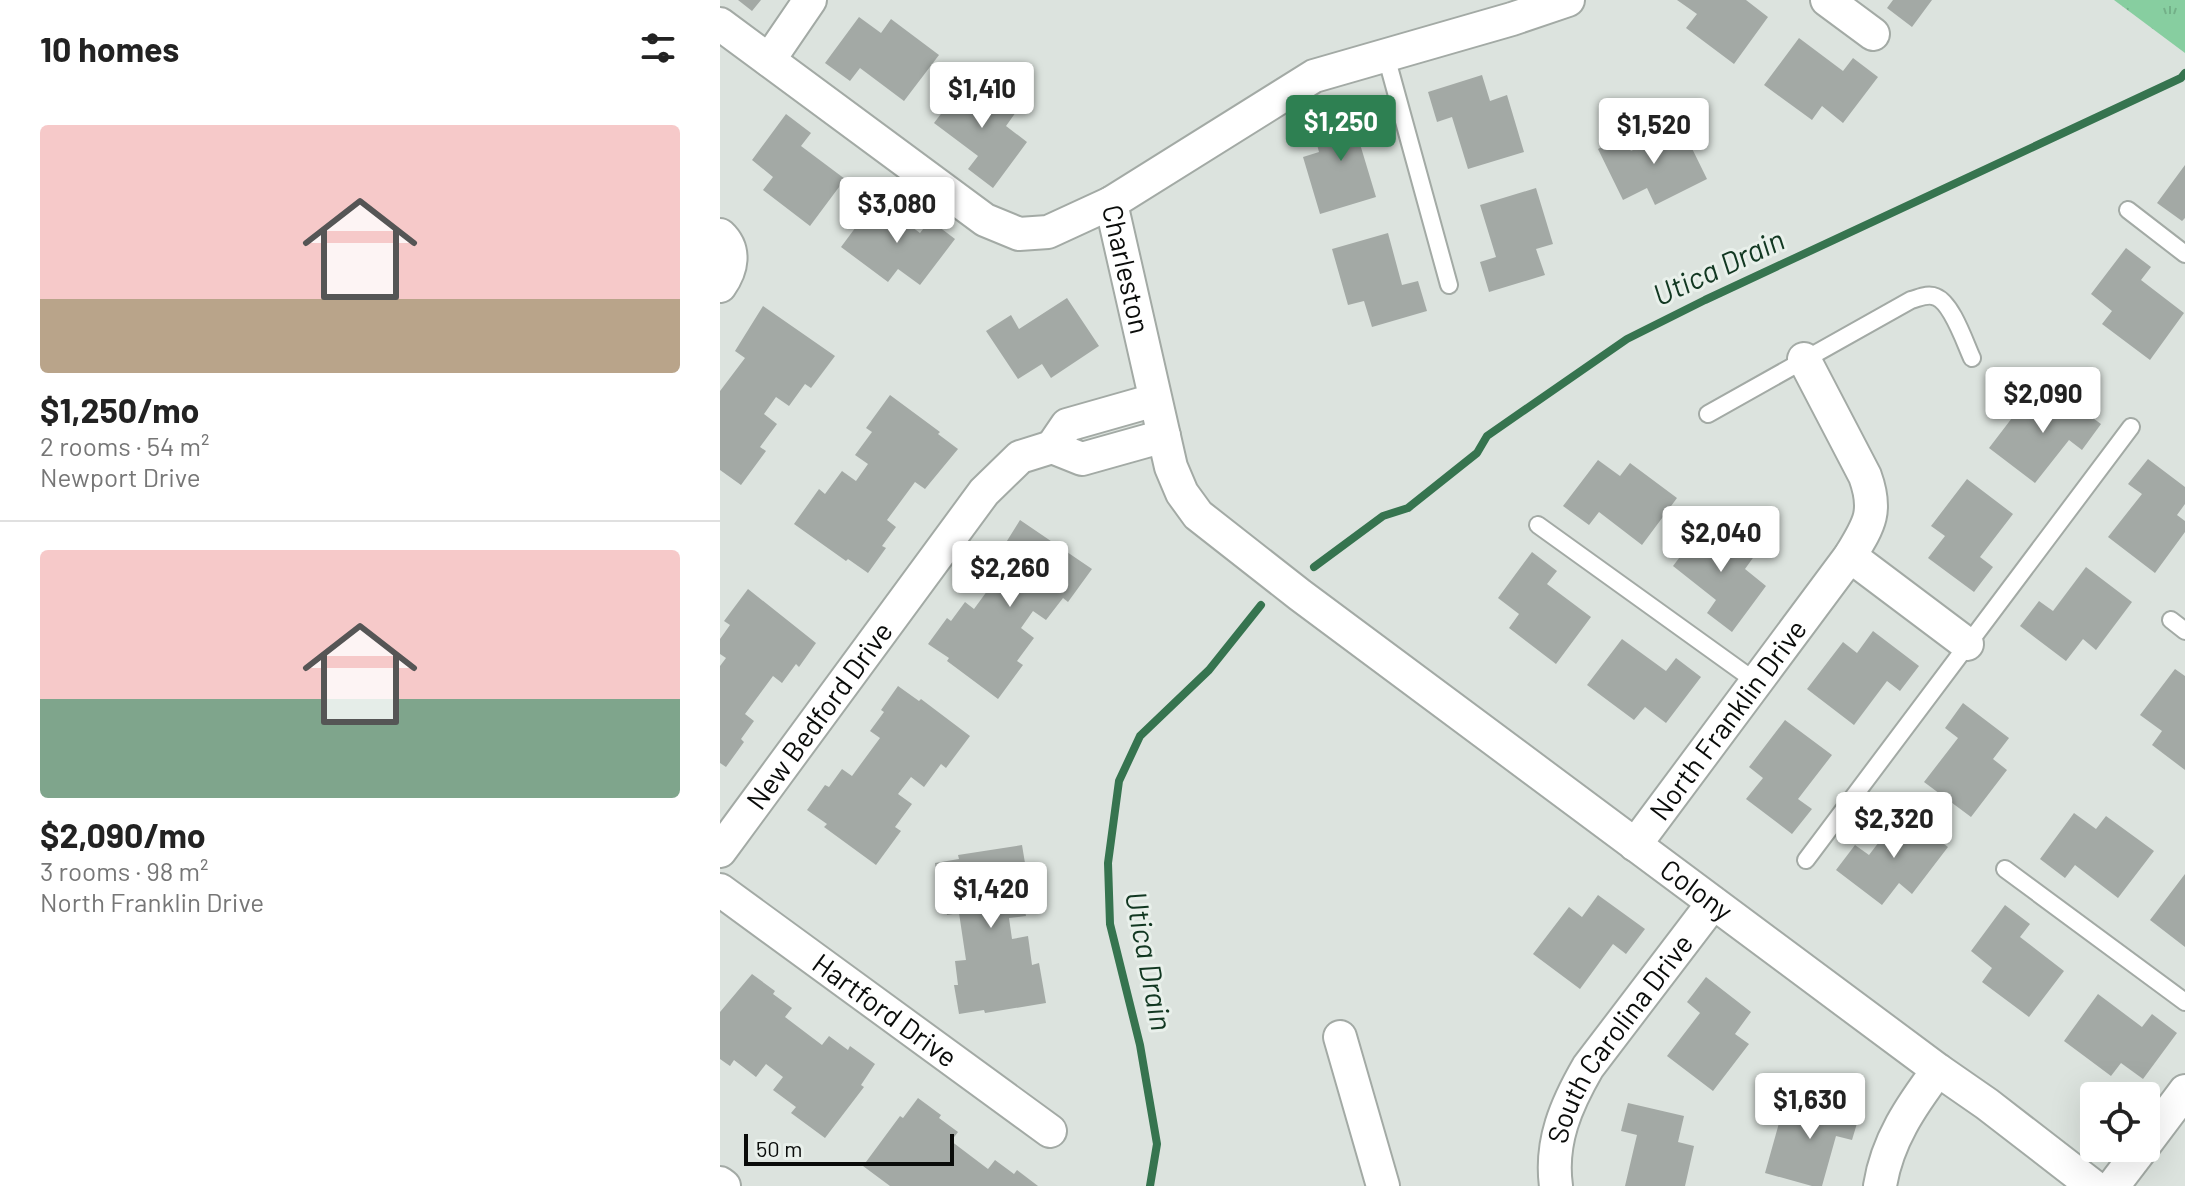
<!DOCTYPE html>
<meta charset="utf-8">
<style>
body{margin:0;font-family:Barlow,sans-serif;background:#f6f6f6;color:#222;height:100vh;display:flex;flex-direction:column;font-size:30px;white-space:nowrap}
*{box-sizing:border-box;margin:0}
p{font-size:26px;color:#767676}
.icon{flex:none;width:44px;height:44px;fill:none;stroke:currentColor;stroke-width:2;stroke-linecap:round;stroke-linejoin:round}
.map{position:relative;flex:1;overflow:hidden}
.details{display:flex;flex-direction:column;background:#fff;width:720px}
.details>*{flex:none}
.fabs{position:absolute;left:1360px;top:1082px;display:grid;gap:16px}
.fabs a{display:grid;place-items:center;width:80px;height:80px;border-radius:8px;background:#fff;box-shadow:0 8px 32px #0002;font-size:40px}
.scale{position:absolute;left:24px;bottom:20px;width:210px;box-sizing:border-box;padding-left:8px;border:4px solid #0a0c0a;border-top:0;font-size:22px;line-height:28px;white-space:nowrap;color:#0a0c0a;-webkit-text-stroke:6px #e9f0eb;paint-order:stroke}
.price{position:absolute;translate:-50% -68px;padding:0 18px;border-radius:8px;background:#fff;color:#222;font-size:26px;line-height:52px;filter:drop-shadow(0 2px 4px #0008)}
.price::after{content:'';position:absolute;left:50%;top:48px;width:24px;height:18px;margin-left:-12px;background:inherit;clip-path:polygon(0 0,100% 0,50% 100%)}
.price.active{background:#2e8052;color:#fff}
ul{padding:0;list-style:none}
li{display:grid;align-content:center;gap:16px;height:424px;padding:0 40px}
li+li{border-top:2px solid #e0e0e0}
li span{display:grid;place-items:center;height:248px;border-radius:8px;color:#555}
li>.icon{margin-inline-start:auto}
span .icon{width:144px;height:144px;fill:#fffc;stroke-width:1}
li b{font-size:34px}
h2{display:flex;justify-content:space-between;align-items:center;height:96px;padding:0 40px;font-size:34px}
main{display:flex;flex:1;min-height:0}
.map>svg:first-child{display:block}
.grass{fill:url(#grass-tufts)}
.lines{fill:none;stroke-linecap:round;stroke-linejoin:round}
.stream{stroke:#36744f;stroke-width:8}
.building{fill:#a3a9a5}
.lane-casing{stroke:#a3aaa5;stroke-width:20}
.street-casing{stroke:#a3aaa5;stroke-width:36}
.lane{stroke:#fff;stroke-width:16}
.street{stroke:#fff;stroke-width:32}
.labels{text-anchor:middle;stroke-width:6;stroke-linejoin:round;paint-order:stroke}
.street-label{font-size:28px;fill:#0a0c0a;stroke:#e9f0eb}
.water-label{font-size:30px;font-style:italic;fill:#113721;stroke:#e9f0eb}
</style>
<main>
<section class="details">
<h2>10 homes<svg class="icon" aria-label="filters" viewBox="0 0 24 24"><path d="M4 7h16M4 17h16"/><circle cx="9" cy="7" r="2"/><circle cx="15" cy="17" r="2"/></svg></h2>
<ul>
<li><span style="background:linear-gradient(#f6c9c9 70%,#b9a48a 0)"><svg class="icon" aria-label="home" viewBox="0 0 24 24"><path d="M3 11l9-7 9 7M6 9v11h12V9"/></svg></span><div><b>$1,250/mo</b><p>2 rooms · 54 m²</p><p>Newport Drive</p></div></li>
<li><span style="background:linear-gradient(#f6c9c9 60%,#7fa58c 0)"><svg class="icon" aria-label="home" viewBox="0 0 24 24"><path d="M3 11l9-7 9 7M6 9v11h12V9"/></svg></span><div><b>$2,090/mo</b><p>3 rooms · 98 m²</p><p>North Franklin Drive</p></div></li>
</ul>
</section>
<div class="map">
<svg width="1465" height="1186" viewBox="0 0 1465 1186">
<defs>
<pattern id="grass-tufts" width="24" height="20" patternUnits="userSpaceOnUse" patternTransform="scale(2)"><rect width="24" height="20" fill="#87cea0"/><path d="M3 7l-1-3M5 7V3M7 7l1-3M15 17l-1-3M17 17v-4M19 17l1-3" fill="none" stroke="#73b088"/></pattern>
</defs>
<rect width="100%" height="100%" fill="#dce3de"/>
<path class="grass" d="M1394,0H1465V53Z"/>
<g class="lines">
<path class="stream" d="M594,567L663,516L688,508L757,453L767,436L907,339L985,300L1461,78L1465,73
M430,1186L437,1144L420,1045L390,924L388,863L399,781L420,736L489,670L541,605"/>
</g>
<path class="building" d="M18,0H41L32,11Z
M957,0H1026L1048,17L1014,64L966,28L977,14Z
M1173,0H1212L1192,27L1167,8Z
M139,17L161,33L171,19L219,55L184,101L140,68L130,81L105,63Z
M1079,38L1123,71L1133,58L1158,77L1123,123L1102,106L1092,120L1044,85Z
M762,75L770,101L787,95L804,152L748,169L732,117L717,122L708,92Z
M249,77L296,112L286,126L307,142L273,188L248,169L258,156L214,123Z
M647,110L656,140L640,144L656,197L600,214L583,157L599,152L592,126Z
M66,114L91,133L81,146L125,179L90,226L43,190L53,177L32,160Z
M961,126L987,179L935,205L927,188L903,200L878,149L903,136L911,151Z
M1465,165V218L1462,221L1437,203Z
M816,188L833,244L816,249L825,275L769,292L760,262L776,257L760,205Z
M156,200L200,233L210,220L235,239L200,285L178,269L168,282L121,247Z
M668,233L682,285L698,281L707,311L652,327L644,301L628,305L612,249Z
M1406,248L1431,267L1421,280L1464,313L1430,360L1382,324L1392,311L1371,294Z
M347,298L379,346L331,378L322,364L298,379L266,331L291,315L299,329Z
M43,306L115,356L91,388L85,384L69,406L56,397L44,414L57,424L40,447L46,451L21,485L0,470V391L25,358L15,351Z
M1335,390L1381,424L1362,450L1349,440L1315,483L1269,448L1305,401L1319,411Z
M170,395L220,432L218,434L238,449L205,489L195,482L167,520L176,527L162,546L166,548L148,573L128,559L126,561L74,524L99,489L105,494L122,471L136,481L148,464L135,455L152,432L146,428Z
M1428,459L1465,487V504L1457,515L1465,521V532L1435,573L1388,537L1422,494L1408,484Z
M878,460L900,476L910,463L957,498L922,545L879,512L869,525L843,506Z
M1247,479L1293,514L1260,557L1273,567L1254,592L1208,558L1225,536L1211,526Z
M300,520L372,569L348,602L343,598L326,620L313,611L301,628L314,638L297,661L303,665L278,699L227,661L229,658L208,644L227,618L231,621L245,602L254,609L281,572L272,565Z
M988,520L1035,555L1025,569L1046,586L1012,632L987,613L996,600L953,566Z
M812,552L837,571L827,584L871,617L836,664L789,628L799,614L778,598Z
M1366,567L1412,602L1376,650L1363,639L1346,661L1300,626L1319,601L1333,611Z
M28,589L96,643L79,667L76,664L62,683L53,676L25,714L34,721L21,739L24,742L6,767L0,763V666L6,658L0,654V639L10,625L4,621Z
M1153,631L1199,666L1180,691L1167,681L1134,725L1087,689L1123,642L1137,653Z
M902,639L946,671L956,658L981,677L946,723L925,707L914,720L867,685Z
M1455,669L1465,676V770L1432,745L1442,731L1420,715Z
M178,686L199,701L201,699L250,736L226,768L221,764L204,787L191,777L178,794L192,804L175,827L181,831L156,865L104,827L107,824L87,810L105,785L109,787L122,769L132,776L160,738L150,731L164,712L161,710Z
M1243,703L1289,738L1273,759L1287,770L1251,817L1204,782L1238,738L1225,728Z
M1065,720L1112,755L1078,799L1092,809L1072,834L1026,799L1043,778L1029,767Z
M1182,812L1228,847L1192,894L1179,883L1162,905L1116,870L1135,845L1149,855Z
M1354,813L1376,829L1386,816L1434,851L1398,898L1355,865L1345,878L1320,859Z
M302,845L309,887L301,888L306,916L289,918L292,939L308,936L312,965L319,963L326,1003L265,1013L264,1010L239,1014L234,985H238L235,961L246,960L239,913L227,915L224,892L219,893L215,863L239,859L238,855Z
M1465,874V947L1430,920Z
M878,895L925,929L906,954L893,944L860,989L813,954L849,907L862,917Z
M1285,905L1310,924L1300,937L1344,971L1309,1017L1262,982L1272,968L1251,951Z
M32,974L55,991L53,994L72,1008L65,1017L102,1045L109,1036L128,1050L130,1046L155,1064L141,1085L144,1087L105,1138L71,1113L76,1107L53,1090L63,1077L46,1064L36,1077L14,1060L10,1066L0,1059V1012Z
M986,977L1031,1012L1015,1034L1029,1044L993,1091L947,1056L980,1013L967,1002Z
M1378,994L1422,1027L1432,1014L1457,1033L1423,1079L1401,1063L1391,1076L1344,1041Z
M1086,1095L1141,1110L1132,1140L1116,1136L1102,1186H1092L1045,1173L1061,1116L1078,1121Z
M198,1098L221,1115L219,1118L238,1132L231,1141L268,1169L275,1160L294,1174L297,1170L318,1186H170L143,1166L180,1116L183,1118Z
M908,1103L964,1116L958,1142L974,1146L965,1186H905L917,1135L901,1131Z"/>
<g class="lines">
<g class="lane-casing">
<path id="lane" d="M666,56L729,285
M1408,210L1465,254
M988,414L1191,300C1199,298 1208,293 1216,297C1232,303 1245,343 1252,358
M818,525L1035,681
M1451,620L1465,631
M1086,860L1411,427
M1285,869L1465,1002"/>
</g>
<g class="street-casing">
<g id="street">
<path d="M1107,0L1153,34"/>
<path d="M0,24L265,220L299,234L328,232L391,203L594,76L792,19L848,0"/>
<path d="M49,60L90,0"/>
<path id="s1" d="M391,203L451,467L462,493L478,515L580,595L1218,1070L1267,1104L1373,1186"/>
<path d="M0,235C16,250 12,269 0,286"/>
<path d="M435,400L347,425L332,447L362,459L444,436"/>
<path d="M1130,556L1247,644"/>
<path id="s2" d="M915,845L1130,556C1149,525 1158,512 1145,476L1084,359"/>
<path id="s3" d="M0,851L264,492L300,457L332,447"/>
<path id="s4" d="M0,890L330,1131"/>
<path d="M620,1037L663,1186"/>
<path d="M1426,1143L1465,1091"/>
<path d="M0,1183L4,1186"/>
<path id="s5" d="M836,1186C830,1142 846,1105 868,1067L993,903"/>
<path d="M1160,1186C1167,1141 1191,1106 1218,1070"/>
<path d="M1393,1186L1422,1148"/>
</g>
</g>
<use href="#lane" class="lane"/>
<use href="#street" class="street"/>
</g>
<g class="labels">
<g class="street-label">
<text dy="10" stroke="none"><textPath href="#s1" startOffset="68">Charleston</textPath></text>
<text dy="10" stroke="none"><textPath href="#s3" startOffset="168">New Bedford Drive</textPath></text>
<text dy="10" stroke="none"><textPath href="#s2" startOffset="156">North Franklin Drive</textPath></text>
<text dy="10" stroke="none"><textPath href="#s1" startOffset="950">Colony</textPath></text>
<text dy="10" stroke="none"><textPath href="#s4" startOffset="204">Hartford Drive</textPath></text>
<text dy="10" stroke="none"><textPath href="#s5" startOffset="166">South Carolina Drive</textPath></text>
</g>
<g class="water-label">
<text transform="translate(999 268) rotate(-25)" y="10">Utica Drain</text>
<text transform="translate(428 961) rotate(79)" y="10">Utica Drain</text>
</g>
</g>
</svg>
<div class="fabs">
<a><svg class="icon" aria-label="locate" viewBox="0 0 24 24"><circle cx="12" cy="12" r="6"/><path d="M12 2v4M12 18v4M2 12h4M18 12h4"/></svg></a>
</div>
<div class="scale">50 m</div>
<b class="price" style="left:262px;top:130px">$1,410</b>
<b class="price active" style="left:621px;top:163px">$1,250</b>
<b class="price" style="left:934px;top:166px">$1,520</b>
<b class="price" style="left:177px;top:245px">$3,080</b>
<b class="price" style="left:1323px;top:435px">$2,090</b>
<b class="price" style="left:1001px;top:574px">$2,040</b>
<b class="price" style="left:290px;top:609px">$2,260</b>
<b class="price" style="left:1174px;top:860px">$2,320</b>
<b class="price" style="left:271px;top:930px">$1,420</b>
<b class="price" style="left:1090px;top:1141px">$1,630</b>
</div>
</main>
